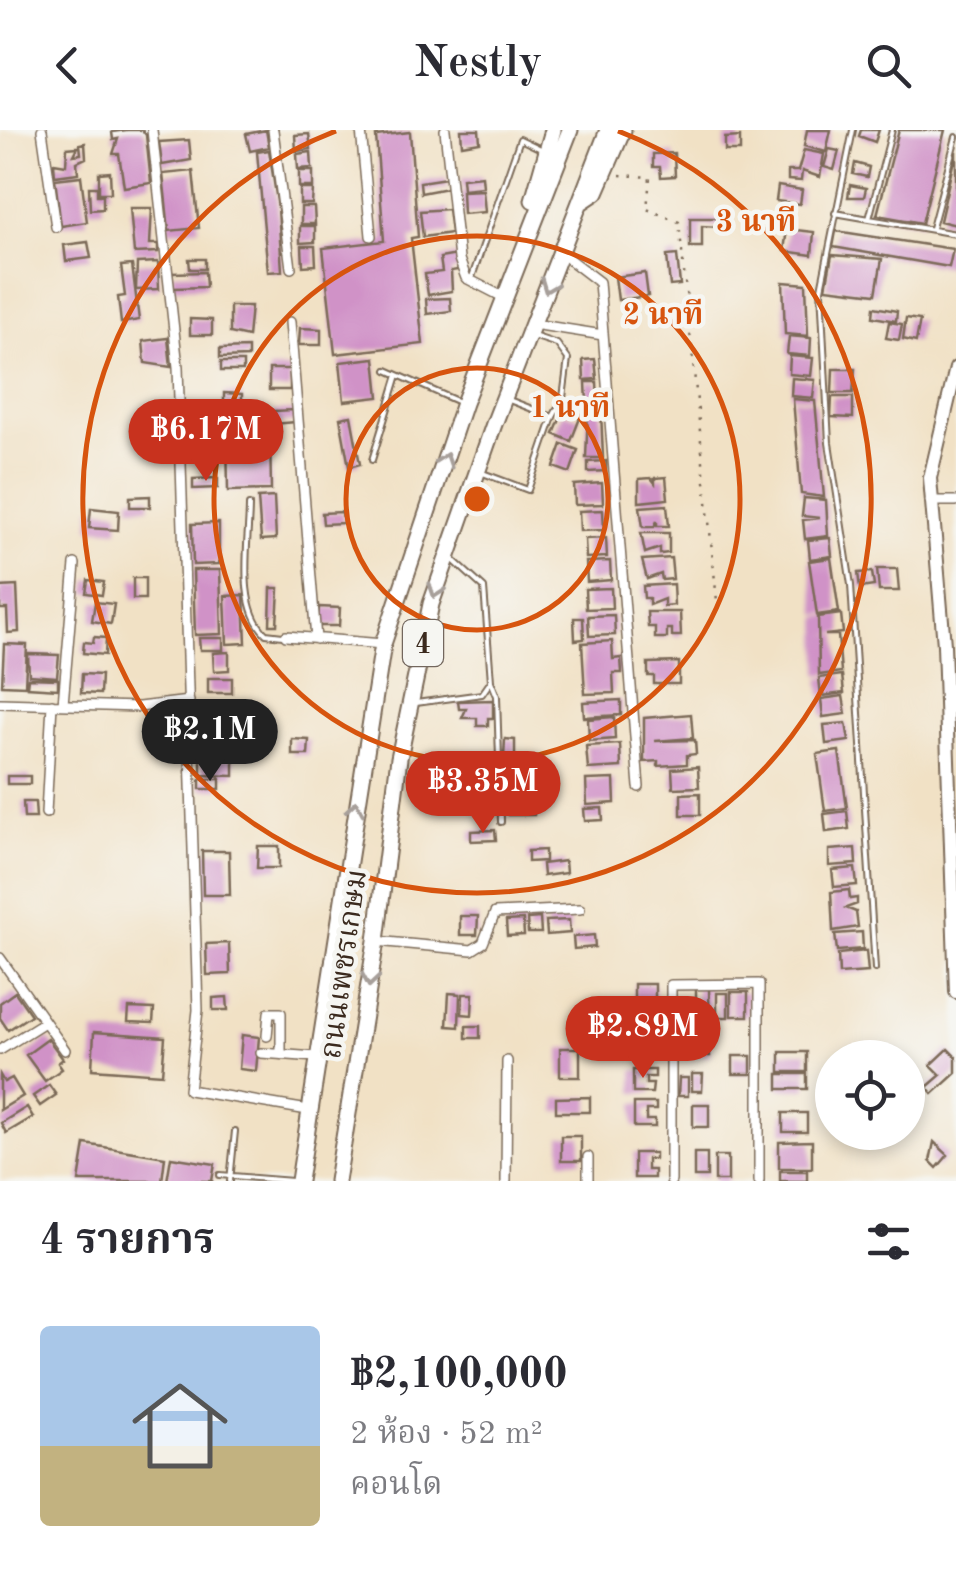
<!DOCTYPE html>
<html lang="th">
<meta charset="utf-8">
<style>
body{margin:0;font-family:"Old Standard TT","Noto Serif Thai",serif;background:#f2f2f3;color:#2b2b33;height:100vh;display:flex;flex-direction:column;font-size:38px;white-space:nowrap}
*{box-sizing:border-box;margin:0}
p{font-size:32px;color:#7c7c81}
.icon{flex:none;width:55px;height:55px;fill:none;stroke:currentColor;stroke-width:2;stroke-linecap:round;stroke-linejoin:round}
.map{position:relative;height:1051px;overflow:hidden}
.details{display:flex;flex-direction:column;background:#fff;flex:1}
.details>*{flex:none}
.buttons{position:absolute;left:815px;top:910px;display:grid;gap:20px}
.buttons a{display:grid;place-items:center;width:110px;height:110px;border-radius:50%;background:#fff;box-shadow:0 5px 15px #0003;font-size:50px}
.price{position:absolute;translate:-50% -85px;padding:0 22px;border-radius:35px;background:#c8321e;color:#fff;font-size:32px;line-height:65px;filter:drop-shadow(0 2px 5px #0008)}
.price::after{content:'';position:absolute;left:50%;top:60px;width:30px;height:22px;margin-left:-15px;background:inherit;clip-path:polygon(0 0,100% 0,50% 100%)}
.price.current{background:#222;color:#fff}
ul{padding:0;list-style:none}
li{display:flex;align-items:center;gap:30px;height:250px;padding:0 40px}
li span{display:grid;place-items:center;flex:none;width:280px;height:200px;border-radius:10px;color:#555}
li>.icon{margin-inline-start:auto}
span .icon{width:120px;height:120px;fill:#fffc;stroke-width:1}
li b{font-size:42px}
h2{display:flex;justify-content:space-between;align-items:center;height:120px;padding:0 40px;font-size:42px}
header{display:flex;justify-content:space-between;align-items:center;height:130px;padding:0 40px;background:#fff;font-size:45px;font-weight:700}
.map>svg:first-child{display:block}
.building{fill:#d092c7}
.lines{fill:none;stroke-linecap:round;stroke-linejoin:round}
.lane-casing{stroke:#7b6a58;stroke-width:8}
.street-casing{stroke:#7b6a58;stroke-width:12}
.secondary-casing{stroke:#7b6a58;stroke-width:16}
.highway-casing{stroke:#7b6a58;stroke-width:19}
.path{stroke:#7b6a58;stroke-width:2.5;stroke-dasharray:2.5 8;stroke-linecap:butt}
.lane{stroke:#fff;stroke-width:4}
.street{stroke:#fff;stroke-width:9}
.secondary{stroke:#fff;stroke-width:12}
.highway{stroke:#fff;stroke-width:15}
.oneway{stroke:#a79f9a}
.ring{fill:none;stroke:#d7540e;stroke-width:5}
.labels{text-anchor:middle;stroke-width:9;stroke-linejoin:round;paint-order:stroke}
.shield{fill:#f6f6f2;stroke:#73675e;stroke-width:2.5}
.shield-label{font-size:28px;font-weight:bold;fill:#3b2a1e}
.street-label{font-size:30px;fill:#3b2a1e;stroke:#f6f6f2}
.centre{fill:#d7540e;stroke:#f6f6f2;stroke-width:5}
.ring-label{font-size:30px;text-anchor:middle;font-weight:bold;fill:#d7540e;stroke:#f6f6f2;stroke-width:9;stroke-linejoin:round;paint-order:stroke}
</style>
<header><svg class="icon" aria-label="back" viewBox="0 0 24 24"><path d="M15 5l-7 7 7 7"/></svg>Nestly<svg class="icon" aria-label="search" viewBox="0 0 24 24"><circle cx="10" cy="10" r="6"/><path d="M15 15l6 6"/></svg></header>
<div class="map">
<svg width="956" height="1051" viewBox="0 0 956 1051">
<rect width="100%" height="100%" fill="#f6f6f2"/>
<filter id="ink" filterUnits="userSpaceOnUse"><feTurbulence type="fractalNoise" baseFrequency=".01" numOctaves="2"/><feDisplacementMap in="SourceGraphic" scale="20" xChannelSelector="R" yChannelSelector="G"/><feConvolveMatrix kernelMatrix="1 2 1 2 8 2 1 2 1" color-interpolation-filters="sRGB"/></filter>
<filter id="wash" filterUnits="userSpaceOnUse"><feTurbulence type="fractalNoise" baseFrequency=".0048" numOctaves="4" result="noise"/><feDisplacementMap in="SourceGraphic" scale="40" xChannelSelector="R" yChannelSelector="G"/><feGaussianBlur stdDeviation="2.25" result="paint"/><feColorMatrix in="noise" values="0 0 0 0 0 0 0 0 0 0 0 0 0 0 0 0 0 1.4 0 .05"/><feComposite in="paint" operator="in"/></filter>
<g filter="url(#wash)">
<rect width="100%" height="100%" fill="#f1e1c5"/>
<g id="blocks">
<path class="building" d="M127,0H142L146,5L151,53L124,57L119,24H113L118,9L113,10L112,2Z
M266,0L269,17L250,21L246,4Z
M461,0H479L480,12L462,15Z
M807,0H831L826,22L804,16Z
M861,0H879L875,12L859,6Z
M899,0H945L922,93L877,85Z
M410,2L418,107L411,108L423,214L335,224L323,118L384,111L376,6Z
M309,4L311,19L296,21L295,5Z
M740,7V21H725V8Z
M189,10L191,30L162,35L159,12Z
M85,13L86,28L77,32L78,43L55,46L54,33L66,35L67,18L78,17L74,25L81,24L80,14Z
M829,19L839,21L834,40L824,37Z
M269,20L278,78L282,141L268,142L257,22Z
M804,20L824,24L820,47L802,41L801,51L788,50V41H798Z
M956,21V95L940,91Z
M311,22L312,38L298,39L297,24Z
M674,23L675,46L661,47L660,37H653V24Z
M855,33L869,37L867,47L853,44Z
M193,41L199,98L169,101L163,44Z
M299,41H313V57H299Z
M110,42L111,63H99V43Z
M81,46L87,92L61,96L55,49Z
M482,46L483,57L463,59L462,48Z
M446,48L447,58L421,63L420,52Z
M850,55L866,58L864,67H848Z
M778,56L802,60L800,74L776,71Z
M89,57H97V65H103V79L90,80Z
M300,59H313L312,74H300Z
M483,60L485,82L463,84L462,61Z
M301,77H314L315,94H301Z
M130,78H152L150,114H158V122L134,123Z
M448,79L451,103L423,107L420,81Z
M690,88H719V97L702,96V117H690Z
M300,96H315V112L300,113Z
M787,99L814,102L812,125L784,121Z
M836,101L953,119L949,137L833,117Z
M88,112L91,128L66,131L64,115Z
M302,116H315L316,135L303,136Z
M457,125L458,140L451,141L452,161L428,165L425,144L442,142L440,128Z
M677,125L680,155L670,156L667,126Z
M832,125L882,129L876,164L826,158Z
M189,129H205V139H190Z
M158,132L159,159L136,160L137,133Z
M132,135L139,190L121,193L118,167L125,166L121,136Z
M205,142L206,157L173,158L172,143Z
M645,143L648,166L618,170L615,147Z
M783,152L806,154L808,206L785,204Z
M450,168L451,181L427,184L426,169Z
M230,176H251L248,207L230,203Z
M874,177L897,181L896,191L873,187Z
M906,188L920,190L916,212L903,209Z
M190,189L212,190V205H190Z
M889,192L902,194L899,210L886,208Z
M300,198L321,199V215H299Z
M789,206L811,208L810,226L787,224Z
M168,208L171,237L145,233L143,211Z
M248,218V227L220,228V219Z
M790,226L813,228L811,246L789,244Z
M375,228L379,267L344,271L340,232Z
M595,229L597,249L584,250L583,230Z
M221,232H243V241H221Z
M269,239H290V260H269Z
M833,239H855L853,263H832Z
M792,248L815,250L813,268L791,266Z
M586,252H597L598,274H587Z
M224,263L242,264V280H224Z
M832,267H853V288L831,287Z
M793,269L815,271L824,367L801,364Z
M294,280L295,292L274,294V281Z
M601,280L603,328H586L588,281Z
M187,281L217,282L216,308L186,307Z
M563,282L580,288L571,311L554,304Z
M351,286L360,334L349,337L340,288Z
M270,303L271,360L228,361L227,304Z
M562,314L578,320L570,343L554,337Z
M192,319H218V329H192Z
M606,331V341L588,342V332Z
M666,347L668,369L639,372V349L651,348L655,353V348Z
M218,348V358L193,359V349Z
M602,353L603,374L575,375L574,355Z
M150,366V377H130V367Z
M274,367L276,409L261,410L258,368Z
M804,368L826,370L828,406L805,409L803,390L820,388L802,386Z
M667,375L669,396H657V391L654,397H643L640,377Z
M91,378L119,381L118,400L89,398Z
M603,380L604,400L580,401L579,381Z
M342,382L343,393L323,394L322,383Z
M219,393V434L193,435L192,394Z
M641,403H669V423L660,424V418L645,423Z
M606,408L607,427L586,428L585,409Z
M830,408L832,426L810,429L808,410Z
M671,428L673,449L662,450L661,444L647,449L642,430Z
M831,428L839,482L817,485L809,431Z
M610,431L611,450L587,452L586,432Z
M877,439H897L899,461H879Z
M193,440H220L222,504L195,505Z
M872,442L874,456L860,458L858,443Z
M133,448H145V469H133Z
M88,450L104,452L102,465L86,463Z
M673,454L674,475L664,476V469L649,475V468H644L643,456Z
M17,456L19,502L8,503L7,479H0V457Z
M271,458H279L277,495H270Z
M611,458L612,478L586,479L585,459Z
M244,465L246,513L227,514L225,466Z
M95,472L114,474L111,494L92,491Z
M319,477L340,478L339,496H318Z
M647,482H680L681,506H672V499H667V508H655V497H648Z
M841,484L843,503L825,505H838L841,542L819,545L818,487Z
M614,485L615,505L589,506L588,486Z
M574,488H583L584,509L575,510Z
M94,507L106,508L105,525L83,523L84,512L93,513Z
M199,508H223V520H200Z
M612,511L613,529L621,528L622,543H613L614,563L585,564L582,513Z
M4,514L27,515L25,556L2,555Z
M229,522V540L214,541L213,523Z
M28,524L59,525L57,547L29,545Z
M679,532V554H654V546H648V533Z
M82,544L101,545L100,564L81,563Z
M842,545L844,563L821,566L819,548Z
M28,548L58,549V559L27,557Z
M208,548H232V563H208Z
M843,566L846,584L823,587L821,569Z
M493,570V588H488V596H477V588H462L466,579H459L458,571Z
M621,570V585L584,587L583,572Z
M211,577H229V598H211Z
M691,584L693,608L655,611L695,610L696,624L687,625V634L658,636V631L644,632V588Z
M614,587L615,609L589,611L588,589Z
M846,593L849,611L826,614L824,595Z
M292,609L309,610L308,625H292Z
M505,609L515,610V628H504Z
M620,614L621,637L588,639L586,616Z
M839,621L847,678L825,681L817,624Z
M201,628L234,629V646L201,645Z
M698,637L699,657L673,658L672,639Z
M7,646H30V654H7Z
M200,649H220V659H200Z
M614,649L615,673L587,675L586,650Z
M507,651L534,655V685H508Z
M700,663V685H681V664Z
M23,672H35L36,688H24Z
M602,678L603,690L585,691L584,679Z
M847,681L849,699L826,702L824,684Z
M495,700L496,710L471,711V701Z
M258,716H279V738H257Z
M855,718L856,734L829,736V720Z
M545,720V731L528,732V721Z
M202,721H229L230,765H203Z
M565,731L566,743L543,746L542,734Z
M855,738L857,755L834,757L832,740Z
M849,760L850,769L857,768V774L846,778L856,782L858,797L833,801L831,762Z
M460,786H478L477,805H460Z
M540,788L541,803H528L527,789Z
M523,790L524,805L507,806L506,791Z
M569,790L570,803L547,805L546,791Z
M862,802L863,819L837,821L835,804Z
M594,805L595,817L574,819L573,807Z
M229,813L230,844L207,845L206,814Z
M866,821L868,842L839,844L838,824Z
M634,854H655V928H634Z
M696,857H709L710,926H696Z
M15,862L31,885L8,900L0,888V873Z
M731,862H748V886H731Z
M449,863L460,864L459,897L447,896Z
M717,863H728V887H717Z
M463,864H473L472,885L462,884Z
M227,867L228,880H213V868Z
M129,878L154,879L153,893L128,892Z
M466,896H480V908H466Z
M677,896H693V909H677Z
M94,902L165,907L162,944L92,939Z
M242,905L259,907L256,941L239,939Z
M48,909L63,929L58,933L62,939L45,951L26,925Z
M678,914H693V925H678Z
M560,918H580V947H560Z
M948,919L956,927V943L933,964L927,957L941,945L931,935Z
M780,922H807V942H780Z
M733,926H751V944H733Z
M633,940H655V947H646V954H653L652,963H633Z
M692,944H703L702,961H692Z
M778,944H807V959H778Z
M0,945L4,952L12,948L23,966L0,980Z
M679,948H688V966H678Z
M49,955L56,965L40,976L33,966Z
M590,967V982H556V968Z
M634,973H656V980H646V990H655V997H634Z
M693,974H709V997H693Z
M27,977L33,987L6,1003L1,993Z
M783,983H807V1002H783Z
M561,1006H581V1031H561Z
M812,1011V1038H779V1012Z
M934,1012L948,1025L937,1038L930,1031Z
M85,1014L165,1027L162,1051H79Z
M634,1023H655V1029H647V1040H654V1048H634Z
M694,1023H707V1047H694Z
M715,1026H728V1051H715Z
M171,1027L215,1034L212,1051H167Z
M780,1041H807V1051H780Z"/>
</g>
</g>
<g filter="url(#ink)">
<use href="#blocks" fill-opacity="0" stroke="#7b6a58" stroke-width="2.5"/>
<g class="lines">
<g class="lane-casing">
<path id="lane" d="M853,0L821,159L829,313L851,455L875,839
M835,83L956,104
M869,89L892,0
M932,98L956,7
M471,150L520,9L543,20
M533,206L557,214L568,229L563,268L553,287
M387,240L459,272
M372,330L398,245
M480,342L528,360L553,287L509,270
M249,375C249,412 236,476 266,504L283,506
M491,551L497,566L501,692
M416,573L482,564L491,551L484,458L452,429
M220,1045L293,1051
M230,1051L235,1001"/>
</g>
<g class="street-casing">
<path id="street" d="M42,0L56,97
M152,0L178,237L198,880L189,960L308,980
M273,0L291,138
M361,0L371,106
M445,0L459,129L466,148L503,167
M561,123L599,152L639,657
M290,192L316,509
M533,194L603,205
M930,371H956
M286,506L383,514
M0,573L139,577L189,571
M63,574L75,434
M46,683L52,574
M376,811L472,820L483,813L495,783L580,779
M0,828L65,920
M267,906L269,883H281V924
M0,920L43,893
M261,923L316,927
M506,1051L507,931
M588,1051V1027
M671,1051V855L759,854V1051"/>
</g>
<g class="secondary-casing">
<path id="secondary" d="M956,238L930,348L944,515L956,862"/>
</g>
<g class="highway-casing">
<path id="highway" d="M533,70L553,0
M581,72L596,62L623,0
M299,1051L383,514L464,273L570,0
M337,1051L376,811L399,628L431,474L494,294L608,0"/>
</g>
<path class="path" d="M620,45L650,47L647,79L679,92L717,471"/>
<use href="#lane" class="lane"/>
<use href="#street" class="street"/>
<use href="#secondary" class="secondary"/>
<use href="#highway" class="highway"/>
</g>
<defs><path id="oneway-chevron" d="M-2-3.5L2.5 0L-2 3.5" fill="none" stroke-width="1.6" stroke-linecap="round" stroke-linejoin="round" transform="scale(2.5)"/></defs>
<g class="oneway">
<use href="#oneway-chevron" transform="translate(548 156) rotate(111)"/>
<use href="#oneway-chevron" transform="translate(445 330) rotate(-71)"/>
<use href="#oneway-chevron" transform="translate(436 461) rotate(109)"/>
<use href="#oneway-chevron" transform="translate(355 678) rotate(-81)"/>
<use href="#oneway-chevron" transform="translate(370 850) rotate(99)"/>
</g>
</g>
<g class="ring">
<circle cx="477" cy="369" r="131"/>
<circle cx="477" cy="369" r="263"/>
<path d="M618 1A394 394 0 1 1 336 1"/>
</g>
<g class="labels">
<rect class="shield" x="403" y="490" width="40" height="46" rx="8"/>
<g class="shield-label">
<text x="423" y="523">4</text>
</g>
<g class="street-label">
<text transform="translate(343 834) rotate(-82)" y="10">ถนนเพชรเกษม</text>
</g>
</g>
<circle cx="477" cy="369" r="15" class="centre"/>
<g class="ring-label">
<text x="756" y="101">3 นาที</text>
<text x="663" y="194">2 นาที</text>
<text x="570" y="287">1 นาที</text>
</g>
</svg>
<div class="buttons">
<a><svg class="icon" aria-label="locate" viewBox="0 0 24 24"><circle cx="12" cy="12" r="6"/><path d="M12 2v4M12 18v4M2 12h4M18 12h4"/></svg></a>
</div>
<b class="price" style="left:206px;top:354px">฿6.17M</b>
<b class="price current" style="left:210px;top:654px">฿2.1M</b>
<b class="price" style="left:483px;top:706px">฿3.35M</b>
<b class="price" style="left:643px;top:951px">฿2.89M</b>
</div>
<section class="details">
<h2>4 รายการ<svg class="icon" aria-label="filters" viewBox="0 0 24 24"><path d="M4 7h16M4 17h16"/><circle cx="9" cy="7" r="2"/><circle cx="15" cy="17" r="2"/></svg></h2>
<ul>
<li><span style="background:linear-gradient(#a9c7e8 60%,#c2b280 0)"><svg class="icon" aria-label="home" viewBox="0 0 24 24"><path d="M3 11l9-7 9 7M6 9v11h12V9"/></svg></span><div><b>฿2,100,000</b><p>2 ห้อง · 52 m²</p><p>คอนโด</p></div></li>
</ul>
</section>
